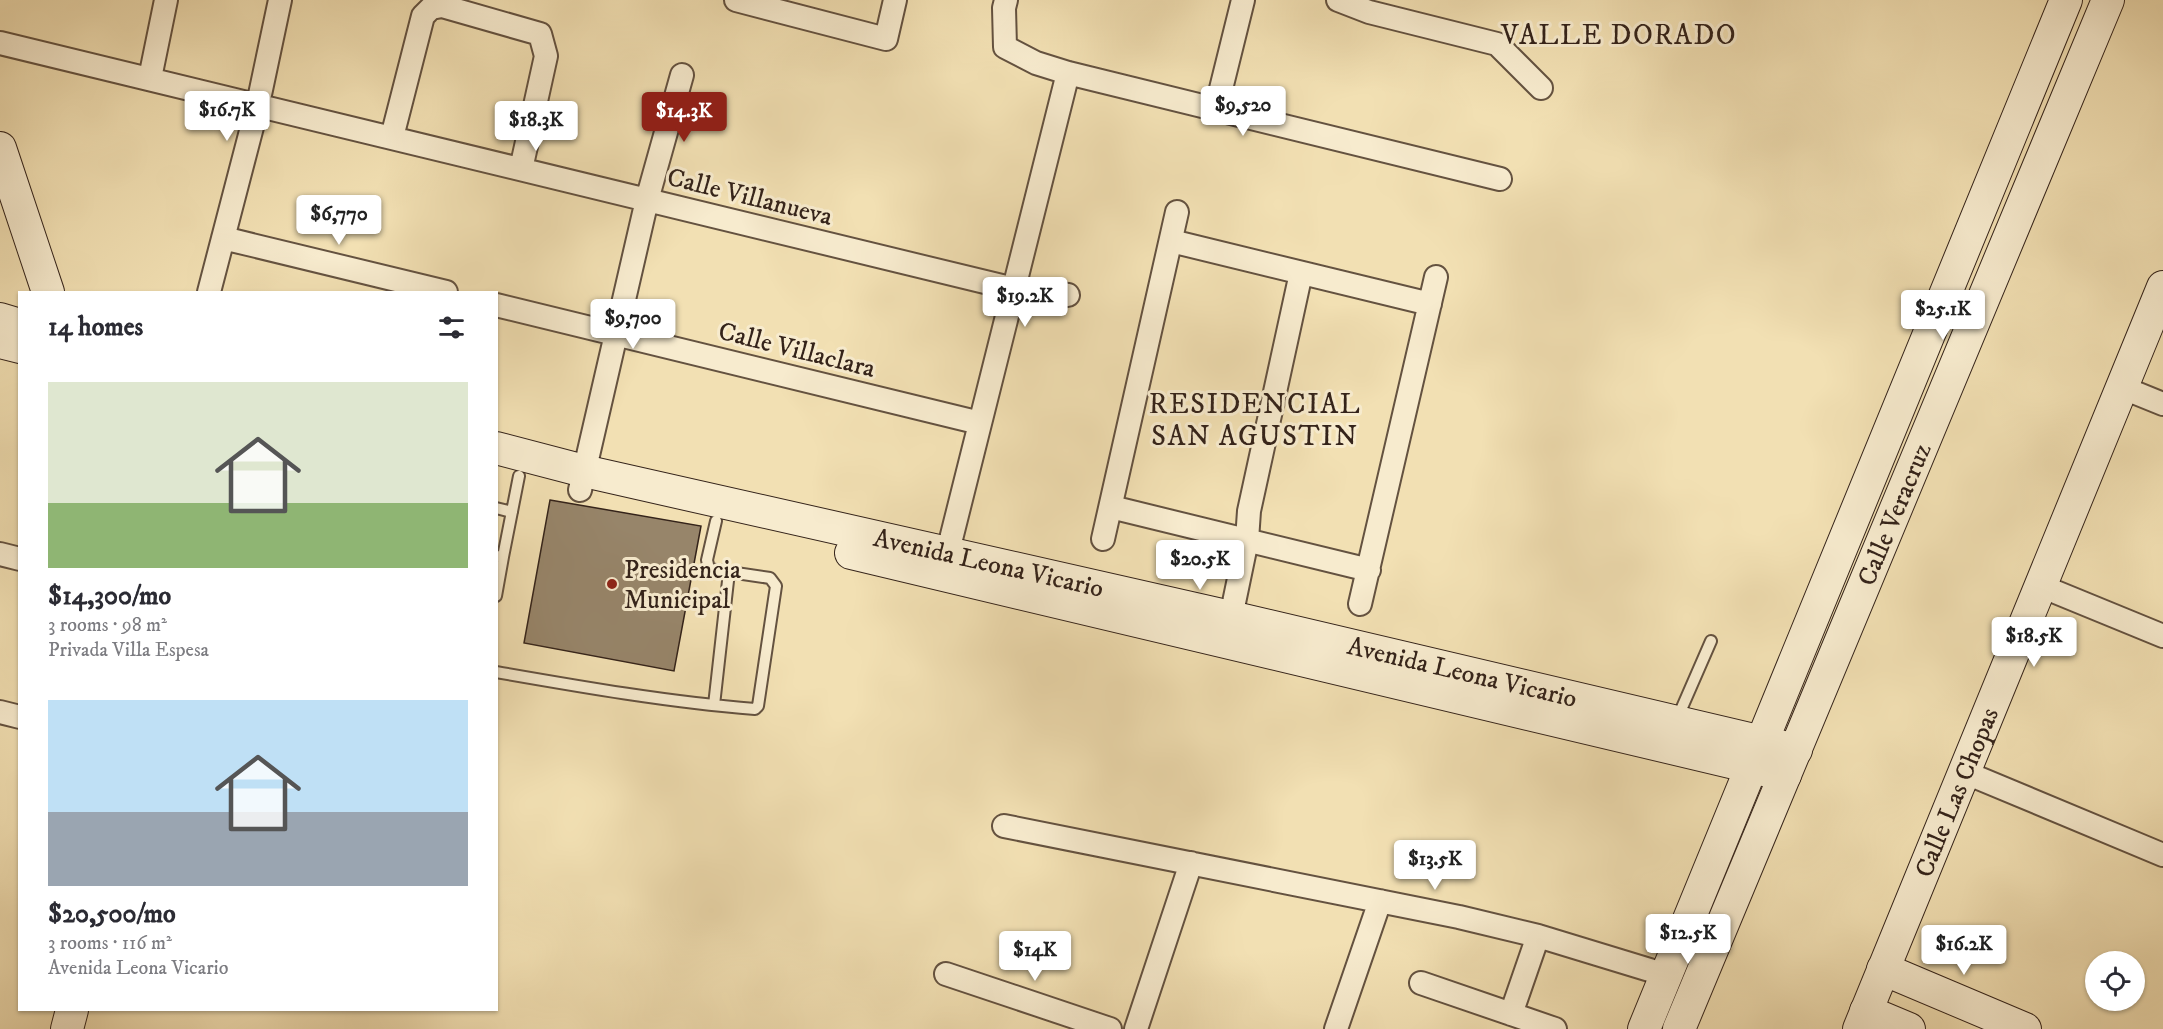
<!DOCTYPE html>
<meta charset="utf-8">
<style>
body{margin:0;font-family:"IM FELL DW Pica",serif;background:#f7f7f7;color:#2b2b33;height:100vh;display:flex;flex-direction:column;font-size:22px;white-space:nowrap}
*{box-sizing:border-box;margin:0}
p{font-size:20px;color:#7c7c81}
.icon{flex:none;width:33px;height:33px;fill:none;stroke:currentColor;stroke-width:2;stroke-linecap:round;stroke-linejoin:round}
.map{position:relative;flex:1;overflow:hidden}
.sheet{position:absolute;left:18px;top:291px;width:480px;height:720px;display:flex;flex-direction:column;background:#fff;border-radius:0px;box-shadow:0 2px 4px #0004}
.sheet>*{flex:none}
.fabs{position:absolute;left:2085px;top:951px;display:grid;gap:12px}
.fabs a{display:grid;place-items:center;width:60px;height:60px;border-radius:50%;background:#fff;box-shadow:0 2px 4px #0004;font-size:30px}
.price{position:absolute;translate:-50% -51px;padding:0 14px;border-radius:6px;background:#fff;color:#222;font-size:20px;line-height:39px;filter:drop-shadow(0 2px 3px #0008)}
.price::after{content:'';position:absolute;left:50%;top:36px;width:18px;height:14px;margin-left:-9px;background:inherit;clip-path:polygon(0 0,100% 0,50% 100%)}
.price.selected{background:#8f2418;color:#fff}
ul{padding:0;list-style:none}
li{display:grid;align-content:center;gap:12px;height:318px;padding:0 30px}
li span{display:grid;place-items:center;height:186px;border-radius:0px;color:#555}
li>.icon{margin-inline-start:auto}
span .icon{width:108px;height:108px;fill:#fffc;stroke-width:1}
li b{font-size:26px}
h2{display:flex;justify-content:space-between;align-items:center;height:72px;padding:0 30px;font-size:26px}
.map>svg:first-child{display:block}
.building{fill:#97856a;stroke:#34231a;stroke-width:1.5}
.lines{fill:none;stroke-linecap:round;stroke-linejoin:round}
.lane-casing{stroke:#645240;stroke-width:14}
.street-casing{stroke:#645240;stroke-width:26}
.secondary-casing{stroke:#34231a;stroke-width:34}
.lane{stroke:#f7ebce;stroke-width:10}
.street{stroke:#f7ebce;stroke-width:22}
.secondary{stroke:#f7ebce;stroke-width:32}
.poi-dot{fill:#8f2418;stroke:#f7ebce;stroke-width:2}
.labels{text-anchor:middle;stroke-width:6;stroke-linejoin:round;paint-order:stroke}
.street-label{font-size:26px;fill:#34231a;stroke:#f7ebce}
.poi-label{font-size:26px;fill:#34231a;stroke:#f7ebce;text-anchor:start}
.quarter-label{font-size:28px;letter-spacing:1.5px;fill:#34231a;stroke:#f7ebce}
</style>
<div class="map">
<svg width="2163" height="1029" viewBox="0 0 2163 1029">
<rect width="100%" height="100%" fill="#f2e0b3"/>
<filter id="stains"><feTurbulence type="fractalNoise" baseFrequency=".00333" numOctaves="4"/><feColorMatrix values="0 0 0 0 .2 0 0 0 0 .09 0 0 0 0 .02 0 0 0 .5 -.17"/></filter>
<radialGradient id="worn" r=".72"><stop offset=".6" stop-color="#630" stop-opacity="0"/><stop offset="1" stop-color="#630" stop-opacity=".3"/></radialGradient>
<path class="building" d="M550,500L701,526L674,671L524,643Z"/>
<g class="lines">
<g class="lane-casing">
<path id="lane" d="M496,508L512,512
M496,556L503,557L519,476
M496,596L503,557
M496,672C582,687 668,702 755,709L758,706L776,586L770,578L709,569L707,560L716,521
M714,705L729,572
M1677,719L1711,641"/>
</g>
<g class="street-casing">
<path id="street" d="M736,0L886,39L895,0
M1006,0L1004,8L1005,47L1036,63L1068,73L1500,179
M1338,0L1369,12L1497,44L1541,88
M0,43L1014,289L1068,295
M150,78L166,0
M1216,109L1243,0
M392,137L423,16L431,8L442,6L540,34L546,56L521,169
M223,238L446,292
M1171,241L1430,304
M209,292L258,104L280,0
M496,305L980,423
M2121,387L2163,404
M580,490L647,200L682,75
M1111,507L1369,570
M1103,539L1177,212
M0,554L20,559
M944,567L1068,73
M2041,586L2163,636
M1360,604L1436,277
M1231,617L1247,540L1249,511L1301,273
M0,712L20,717
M1964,772L2163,855
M1004,826L1459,917L1538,936L1666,975
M946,974L1110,1029
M1421,983L1555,1029
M1511,1014L1538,936
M1136,1029L1191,863
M1336,1029L1380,901"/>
</g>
<g class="secondary-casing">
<g id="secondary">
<path d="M0,148L48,292"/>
<path d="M0,319L20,325"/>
<path d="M0,342L20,347"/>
<path id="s1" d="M496,448L584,471L1231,617L1796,750"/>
<path d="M851,553L1785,775"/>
<path d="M1883,969L2025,1029"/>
<path d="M1866,1011L1909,1029"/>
<path d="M67,1029L72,1010"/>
<path d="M1644,1029L2066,0"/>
<path id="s2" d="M1679,1029L2108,0"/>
<path id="s3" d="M1859,1029L2163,287"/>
</g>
</g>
<use href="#lane" class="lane"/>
<use href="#street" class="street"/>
<use href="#secondary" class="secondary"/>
</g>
<circle class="poi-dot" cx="612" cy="584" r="6"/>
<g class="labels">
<g class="street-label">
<text transform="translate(750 196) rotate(14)" y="9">Calle Villanueva</text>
<text transform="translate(797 349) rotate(14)" y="9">Calle Villaclara</text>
<text dy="9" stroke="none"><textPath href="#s2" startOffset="558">Calle Veracruz</textPath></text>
<text dy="9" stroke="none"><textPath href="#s1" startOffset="506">Avenida Leona Vicario</textPath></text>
<text dy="9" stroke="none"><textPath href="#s1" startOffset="992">Avenida Leona Vicario</textPath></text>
<text dy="9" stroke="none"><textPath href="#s3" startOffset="256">Calle Las Chopas</textPath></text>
</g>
<g class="poi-label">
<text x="624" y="578">Presidencia<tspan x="624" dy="30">Municipal</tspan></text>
</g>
<g class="quarter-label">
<text x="1619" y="44">VALLE DORADO</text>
<text x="1255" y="413">RESIDENCIAL<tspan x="1255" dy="32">SAN AGUSTIN</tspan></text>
</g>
</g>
<rect width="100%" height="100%" filter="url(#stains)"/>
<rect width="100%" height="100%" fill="url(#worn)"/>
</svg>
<div class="fabs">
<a><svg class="icon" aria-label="locate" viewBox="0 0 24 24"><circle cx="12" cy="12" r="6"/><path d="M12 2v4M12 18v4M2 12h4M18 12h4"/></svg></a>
</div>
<b class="price" style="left:1243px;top:137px">$9,520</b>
<b class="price" style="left:227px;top:142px">$16.7K</b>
<b class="price selected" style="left:684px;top:143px">$14.3K</b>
<b class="price" style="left:536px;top:152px">$18.3K</b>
<b class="price" style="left:339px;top:246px">$6,770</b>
<b class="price" style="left:1025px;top:328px">$19.2K</b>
<b class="price" style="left:1943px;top:341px">$25.1K</b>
<b class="price" style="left:633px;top:350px">$9,700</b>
<b class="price" style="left:1200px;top:591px">$20.5K</b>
<b class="price" style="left:2034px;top:668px">$18.5K</b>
<b class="price" style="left:1435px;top:891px">$13.5K</b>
<b class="price" style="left:1688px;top:965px">$12.5K</b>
<b class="price" style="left:1964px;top:976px">$16.2K</b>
<b class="price" style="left:1035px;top:982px">$14K</b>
<section class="sheet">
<h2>14 homes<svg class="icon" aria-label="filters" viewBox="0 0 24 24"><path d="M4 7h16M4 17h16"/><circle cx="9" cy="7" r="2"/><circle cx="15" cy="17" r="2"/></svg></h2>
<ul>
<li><span style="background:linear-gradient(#dfe7d0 65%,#8fb573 0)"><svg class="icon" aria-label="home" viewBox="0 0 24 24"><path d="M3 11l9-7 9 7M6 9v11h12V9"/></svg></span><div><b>$14,300/mo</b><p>3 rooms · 98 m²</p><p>Privada Villa Espesa</p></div></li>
<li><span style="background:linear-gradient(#bfe0f5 60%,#9aa5b1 0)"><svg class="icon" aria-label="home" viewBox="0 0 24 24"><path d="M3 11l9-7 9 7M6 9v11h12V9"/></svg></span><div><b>$20,500/mo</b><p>3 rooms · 116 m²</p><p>Avenida Leona Vicario</p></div></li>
</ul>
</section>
</div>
